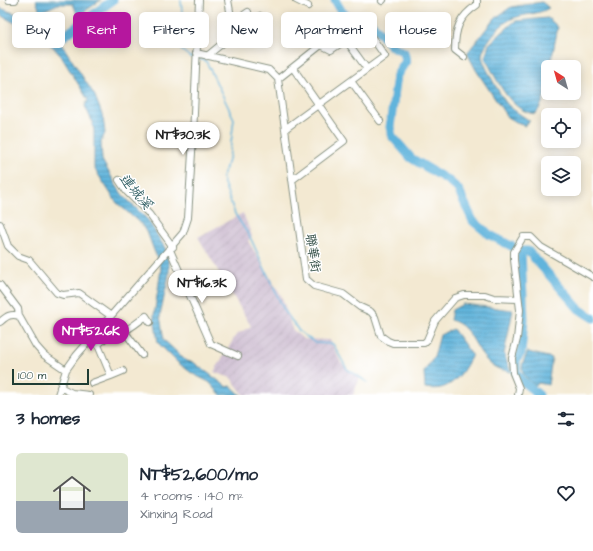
<!DOCTYPE html>
<meta charset="utf-8">
<style>
body{margin:0;font-family:"Architects Daughter","LXGW WenKai TC",sans-serif;background:#f6f6f7;color:#1f2937;height:100vh;display:flex;flex-direction:column;font-size:15px;white-space:nowrap}
*{box-sizing:border-box;margin:0}
p{font-size:13px;color:#747a83}
.icon{flex:none;width:22px;height:22px;fill:none;stroke:currentColor;stroke-width:2;stroke-linecap:round;stroke-linejoin:round}
.map{position:relative;height:395px;overflow:hidden}
.panel{display:flex;flex-direction:column;background:#fff;flex:1}
.panel>*{flex:none}
.hud{position:absolute;left:12px;top:12px;width:569px;height:36px;display:flex;gap:8px}
.needle{width:26px;rotate:323deg}
.tools{position:absolute;left:541px;top:60px;display:grid;gap:8px}
.tools a{display:grid;place-items:center;width:40px;height:40px;border-radius:6px;background:#fff;box-shadow:0 2px 10px #0003;font-size:20px}
.scale{position:absolute;left:12px;bottom:10px;width:77px;box-sizing:border-box;padding-left:4px;border:2px solid #1f3d34;border-top:0;font-size:11px;line-height:14px;white-space:nowrap;color:#1f3d34;-webkit-text-stroke:3px #fff;paint-order:stroke}
.price{position:absolute;translate:-50% -34px;padding:0 9px;border-radius:14px;background:#fff;color:#222;font-size:13px;line-height:26px;filter:drop-shadow(0 1px 2px #0008)}
.price::after{content:'';position:absolute;left:50%;top:24px;width:12px;height:9px;margin-left:-6px;background:inherit;clip-path:polygon(0 0,100% 0,50% 100%)}
.price.on{background:#b5179e;color:#fff}
ul{padding:0;list-style:none}
li{display:flex;align-items:center;gap:12px;height:100px;padding:0 16px}
li span{display:grid;place-items:center;flex:none;width:112px;height:80px;border-radius:6px;color:#555}
li>.icon{margin-inline-start:auto}
span .icon{width:48px;height:48px;fill:#fffc;stroke-width:1}
li b{font-size:17px}
h2{display:flex;justify-content:space-between;align-items:center;height:48px;padding:0 16px;font-size:17px}
.tag{padding:0 14px;border-radius:6px;background:#fff;box-shadow:0 2px 10px #0003;font-size:14px;line-height:36px}
.tag.on{background:#b5179e;color:#fff}
.map>svg:first-child{display:block}
.industrial{fill:url(#industrial-furrows)}
.water{fill:url(#water-rules);stroke:#407888}
.lines{fill:none;stroke-linecap:round;stroke-linejoin:round}
.stream{stroke:#61b4dc;stroke-width:1.5}
.river{stroke:#61b4dc;stroke-width:9}
.minor-casing{stroke:#899383;stroke-width:8}
.minor{stroke:#fff;stroke-width:6}
.labels{text-anchor:middle;stroke-width:3;stroke-linejoin:round;paint-order:stroke}
.street-label{font-size:13px;fill:#1f3d34;stroke:#fff}
.water-label{font-size:14px;font-style:italic;fill:#336166;stroke:#fff}
</style>
<div class="map">
<svg width="593" height="395" viewBox="0 0 593 395">
<defs>
<pattern id="industrial-furrows" width="10" height="10" patternUnits="userSpaceOnUse"><rect width="10" height="10" fill="#cebed1"/><path d="M-1 1l2-2M0 10L10 0M9 11l2-2" fill="none" stroke="#b0a4b4"/></pattern>
<pattern id="water-rules" width="6" height="5" patternUnits="userSpaceOnUse"><rect width="6" height="5" fill="#61b4dc"/><path d="M0 2.5h6" fill="none" stroke="#4f94b3"/></pattern>
</defs>
<rect width="100%" height="100%" fill="#fff"/>
<filter id="ink" filterUnits="userSpaceOnUse"><feTurbulence type="fractalNoise" baseFrequency=".025" numOctaves="2"/><feDisplacementMap in="SourceGraphic" scale="8" xChannelSelector="R" yChannelSelector="G"/><feConvolveMatrix kernelMatrix="1 2 1 2 8 2 1 2 1" color-interpolation-filters="sRGB"/></filter>
<filter id="wash" filterUnits="userSpaceOnUse"><feTurbulence type="fractalNoise" baseFrequency=".012" numOctaves="4" result="noise"/><feDisplacementMap in="SourceGraphic" scale="16" xChannelSelector="R" yChannelSelector="G"/><feGaussianBlur stdDeviation="0.9" result="paint"/><feColorMatrix in="noise" values="0 0 0 0 0 0 0 0 0 0 0 0 0 0 0 0 0 1.4 0 .05"/><feComposite in="paint" operator="in"/></filter>
<g filter="url(#wash)">
<rect width="100%" height="100%" fill="#f3e9d2"/>
<path class="industrial" d="M243,213L252,236L248,241L282,297L292,329L303,339L330,340L340,361L348,370L360,377L353,395H244L231,378L214,372L236,335L251,326L198,237Z"/>
<path class="water" d="M36,0H101L78,16L73,4H58L40,12Z
M542,2L549,8C536,16 519,13 506,22C498,27 482,47 482,56C482,63 503,100 508,105C514,111 523,116 530,121L524,126L507,117L476,70L467,53L494,19L511,7Z
M0,8L22,16L59,40L95,96L103,117L105,133L101,142L102,160L116,185L122,194L148,220L165,248L169,264V274L160,316L164,340L186,361L193,362L227,387L231,386L241,395H221L209,382L193,374L177,362L158,343L154,316L161,269L149,237L142,225L116,202L94,168V130L92,121L85,106L88,100L61,56L53,47L39,36L0,15Z
M548,18L558,27L550,67H548C548,81 545,105 535,114C509,111 497,79 485,58L489,44L515,21Z
M463,304L513,310L504,354L511,372C506,370 499,370 495,367C475,356 474,325 450,320L452,310Z
M453,329L472,355C462,375 450,393 425,388L424,372L434,357L440,335Z
M528,352L552,358L548,385L538,383L536,386C521,375 518,370 528,352Z"/>
<g class="lines">
<path class="stream" d="M181,0L183,26L175,45L190,57L195,58
M199,59L206,61L234,119L229,159L222,178L235,214L250,237L284,310L299,331L315,343L333,344L347,369L367,382"/>
<path class="river" d="M335,0L342,12L349,17L371,22L390,45L404,52L406,61L397,75L390,127L392,136L411,158L449,181L458,189L473,221L479,226L490,235L521,251L524,320L521,353L516,360V372L521,380L539,395
M54,42L64,36L113,0
M521,251H528L579,309L593,318"/>
</g>
</g>
<g filter="url(#ink)">
<g class="lines">
<g class="minor-casing">
<path id="minor" d="M9,0H15
M296,0L308,6
M382,1L383,0
M232,23L248,12
M234,34H259L265,29L266,22L260,16
M196,53L269,70L278,79L306,279L314,286L343,294L360,307L371,312L375,317L381,336L388,341L393,343H424L427,340L435,321L455,298L464,295H485L494,298L518,299
M207,56L234,34L228,0
M464,57L455,50C455,29 459,17 477,5V0
M278,79L321,45L331,50L346,40L367,69
M351,81L380,121
M285,129L385,56L366,29
M119,180L127,192L149,214L173,247
M292,180L344,141L293,68
M0,224L8,246L18,256L29,260L57,293L63,295L79,293L111,316
M170,250L211,344L238,356
M0,285L18,309L19,316
M0,322C6,317 10,313 19,316L36,346L44,355L66,370
M97,332C125,335 125,332 146,316L150,322
M125,332L142,355
M111,376L123,371
M92,383L111,376L98,345L110,333
M60,387L72,393L89,395
M58,395L66,370L76,356L183,233L188,218L193,136L199,0
M518,395L519,388L513,373L512,358L517,339L520,310L514,260V252L523,237H531L541,247L593,277"/>
</g>
<use href="#minor" class="minor"/>
</g>
</g>
<g class="labels">
<g class="street-label">
<text transform="translate(314 253) rotate(81)" y="5">聯華街</text>
</g>
<g class="water-label">
<text transform="translate(136 191) rotate(49)" y="5">連城溪</text>
</g>
</g>
</svg>
<div class="tools">
<a><svg class="needle" viewBox="-14 -14 28 28"><path d="M0-13l5 13h-10z" fill="#e53935"/><path d="M0 13l5-13h-10z" fill="#747a83"/></svg></a>
<a><svg class="icon" aria-label="locate" viewBox="0 0 24 24"><circle cx="12" cy="12" r="6"/><path d="M12 2v4M12 18v4M2 12h4M18 12h4"/></svg></a>
<a><svg class="icon" aria-label="layers" viewBox="0 0 24 24"><path d="M12 4l9 5-9 5-9-5zM3 14l9 5 9-5"/></svg></a>
</div>
<div class="scale">100 m</div>
<b class="price" style="left:183px;top:156px">NT$30.3K</b>
<b class="price" style="left:202px;top:304px">NT$16.3K</b>
<b class="price on" style="left:91px;top:352px">NT$52.6K</b>
<div class="hud">
<a class="tag">Buy</a>
<a class="tag on">Rent</a>
<a class="tag">Filters</a>
<a class="tag">New</a>
<a class="tag">Apartment</a>
<a class="tag">House</a>
</div>
</div>
<section class="panel">
<h2>3 homes<svg class="icon" aria-label="filters" viewBox="0 0 24 24"><path d="M4 7h16M4 17h16"/><circle cx="9" cy="7" r="2"/><circle cx="15" cy="17" r="2"/></svg></h2>
<ul>
<li><span style="background:linear-gradient(#dfe7d0 60%,#9aa5b1 0)"><svg class="icon" aria-label="home" viewBox="0 0 24 24"><path d="M3 11l9-7 9 7M6 9v11h12V9"/></svg></span><div><b>NT$52,600/mo</b><p>4 rooms · 140 m²</p><p>Xinxing Road</p></div><svg class="icon" aria-label="heart" viewBox="0 0 24 24"><path d="M12 20l-8-8c-3-5 5-10 8-4 3-6 11-1 8 4z"/></svg></li>
</ul>
</section>
